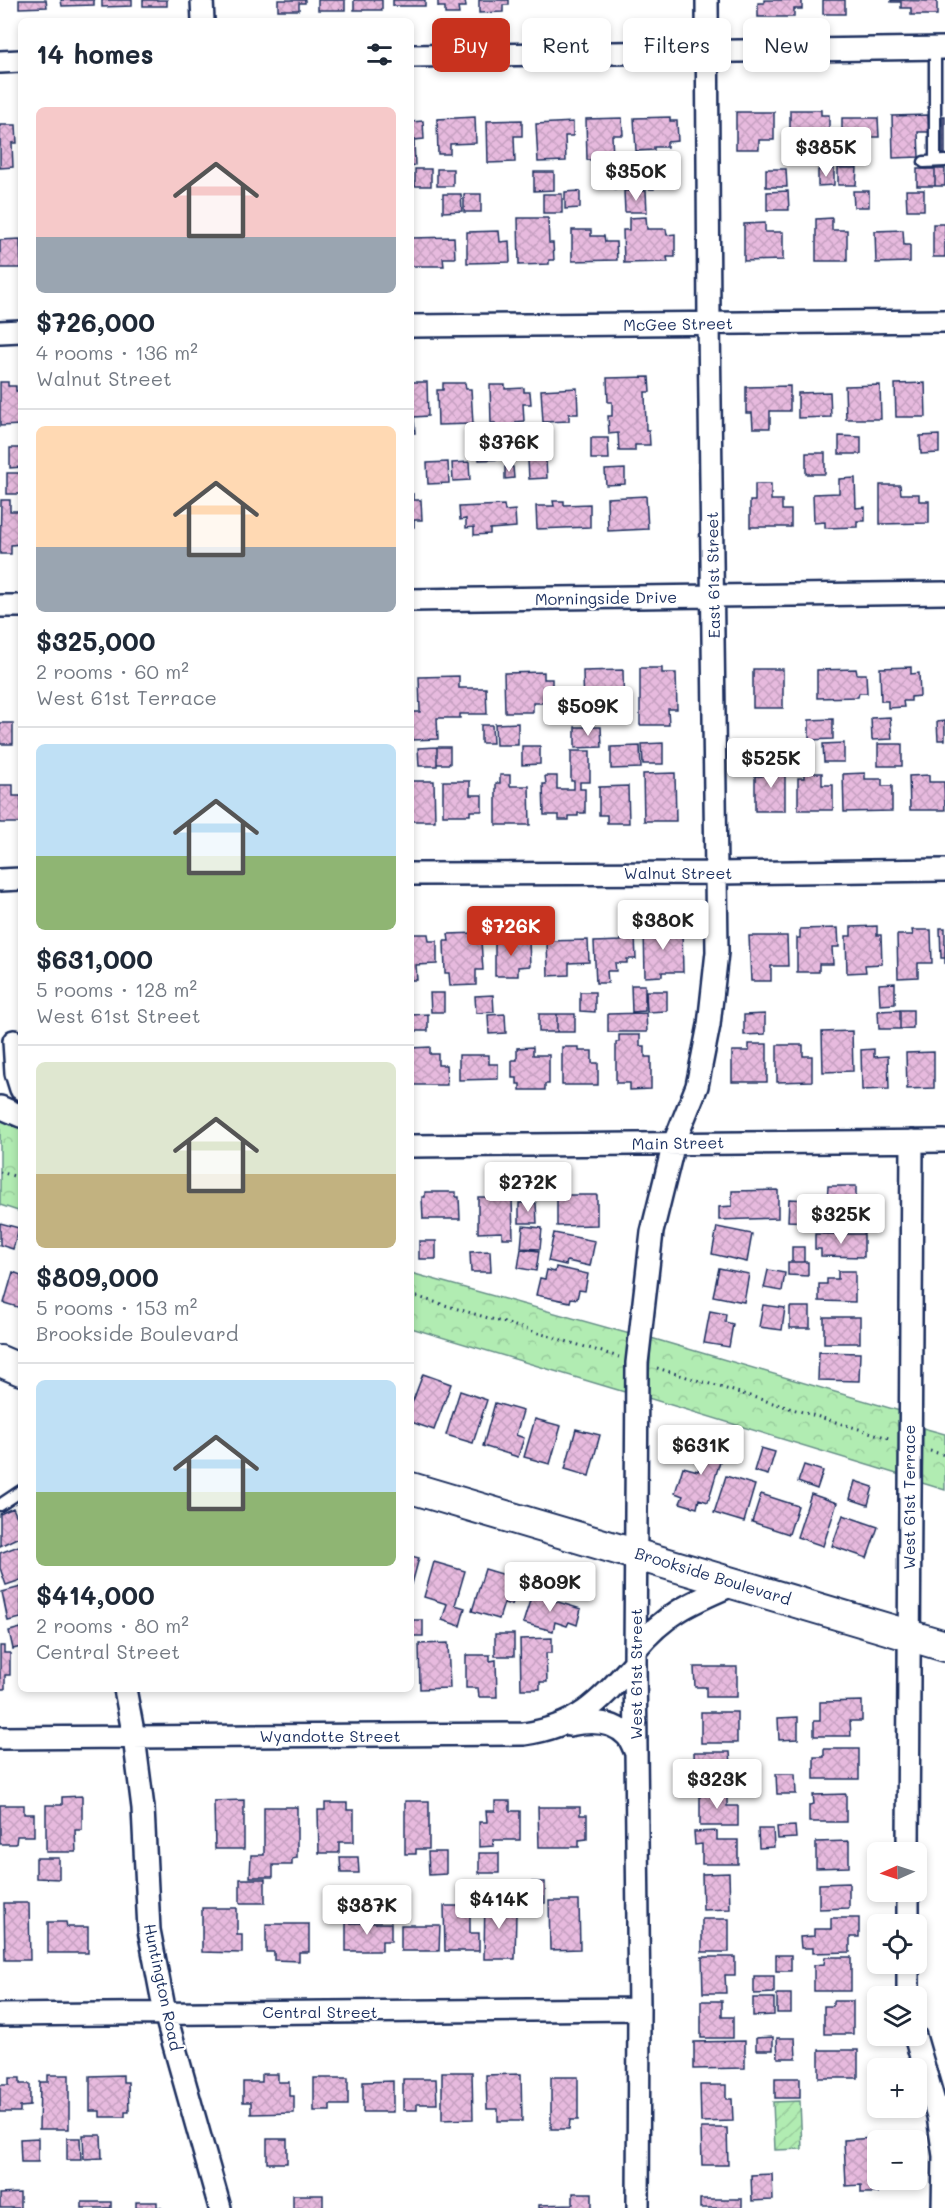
<!DOCTYPE html>
<meta charset="utf-8">
<style>
body{margin:0;font-family:Mali,sans-serif;background:#f2f2f3;color:#1f2937;height:100vh;display:flex;flex-direction:column;font-size:22px;white-space:nowrap}
*{box-sizing:border-box;margin:0}
p{font-size:20px;color:#747a83}
.icon{flex:none;width:33px;height:33px;fill:none;stroke:currentColor;stroke-width:2;stroke-linecap:round;stroke-linejoin:round}
.map{position:relative;flex:1;overflow:hidden}
.details{position:absolute;left:18px;top:18px;width:396px;height:1674px;display:flex;flex-direction:column;background:#fff;border-radius:9px;box-shadow:0 3px 9px #0003}
.details>*{flex:none}
.guide{position:absolute;left:432px;top:18px;width:423px;height:54px;display:flex;gap:12px}
.needle{width:39px;rotate:267deg}
.fabs{position:absolute;left:867px;top:1842px;display:grid;gap:12px}
.fabs a{display:grid;place-items:center;width:60px;height:60px;border-radius:9px;background:#fff;box-shadow:0 3px 9px #0003;font-size:30px}
.price{position:absolute;translate:-50% -51px;padding:0 14px;border-radius:6px;background:#fff;color:#222;font-size:20px;line-height:39px;filter:drop-shadow(0 2px 3px #0008)}
.price::after{content:'';position:absolute;left:50%;top:36px;width:18px;height:14px;margin-left:-9px;background:inherit;clip-path:polygon(0 0,100% 0,50% 100%)}
.price.on{background:#c8321e;color:#fff}
ul{padding:0;list-style:none}
li{display:grid;align-content:center;gap:12px;height:318px;padding:0 18px}
li+li{border-top:2px solid #e0e1e3}
li span{display:grid;place-items:center;height:186px;border-radius:9px;color:#555}
li>.icon{margin-inline-start:auto}
span .icon{width:108px;height:108px;fill:#fffc;stroke-width:1}
li b{font-size:26px}
h2{display:flex;justify-content:space-between;align-items:center;height:72px;padding:0 18px;font-size:26px}
.pill{padding:0 21px;border-radius:9px;background:#fff;box-shadow:0 3px 9px #0003;font-size:21px;line-height:54px}
.pill.on{background:#c8321e;color:#fff}
.map>svg:first-child{display:block}
.park{fill:url(#park-crowns);stroke:#668e88;stroke-width:1.5}
.garden{fill:url(#garden-furrows);stroke:#668e88;stroke-width:1.5}
.building{fill:url(#building-cross-hatch);stroke:#1b2f5e;stroke-width:1.5}
.lines{fill:none;stroke-linecap:round;stroke-linejoin:round}
.lane-casing{stroke:#1b2f5e;stroke-width:15}
.street-casing{stroke:#1b2f5e;stroke-width:26}
.secondary-casing{stroke:#1b2f5e;stroke-width:34}
.path{stroke:#1b2f5e;stroke-width:3;stroke-dasharray:1.5 4.5;stroke-linecap:butt}
.lane{stroke:#fff;stroke-width:10}
.street{stroke:#fff;stroke-width:21}
.secondary{stroke:#fff;stroke-width:30}
.labels{text-anchor:middle;stroke-width:4.5;stroke-linejoin:round;paint-order:stroke}
.street-label{font-size:16px;fill:#1b2f5e;stroke:#fff}
</style>
<div class="map">
<svg width="945" height="2208" viewBox="0 0 945 2208">
<defs>
<pattern id="park-crowns" width="20" height="18" patternUnits="userSpaceOnUse" patternTransform="scale(1.5)"><rect width="20" height="18" fill="#b1ecb2"/><path d="M2 6a3 3 0 1 1 6 0M12 15a3 3 0 1 1 6 0" fill="none" stroke="#98cb9c"/></pattern>
<pattern id="garden-furrows" width="10" height="10" patternUnits="userSpaceOnUse" patternTransform="scale(1.5)"><rect width="10" height="10" fill="#b1ecb2"/><path d="M-1 1l2-2M0 10L10 0M9 11l2-2" fill="none" stroke="#98cb9c"/></pattern>
<pattern id="building-cross-hatch" width="8" height="8" patternUnits="userSpaceOnUse" patternTransform="scale(1.5)"><rect width="8" height="8" fill="#e7bade"/><path d="M0 0l8 8M0 8l8-8" fill="none" stroke="#c6a0c1"/></pattern>
</defs>
<rect width="100%" height="100%" fill="#fff"/>
<filter id="ink" filterUnits="userSpaceOnUse"><feTurbulence type="fractalNoise" baseFrequency=".0167" numOctaves="2"/><feDisplacementMap in="SourceGraphic" scale="12" xChannelSelector="R" yChannelSelector="G"/><feConvolveMatrix kernelMatrix="1 2 1 2 8 2 1 2 1" color-interpolation-filters="sRGB"/></filter>
<g filter="url(#ink)">
<path class="park" d="M0,1119L21,1125V1212L0,1205Z
M411,1273L630,1334L628,1393L411,1328Z
M651,1338L900,1411V1475L648,1398Z
M923,1428L945,1434V1490L922,1483Z"/>
<path class="garden" d="M800,2101L802,2149L775,2150L773,2102Z"/>
<path class="building" d="M19,0H46L47,7L19,8Z
M61,0H94V5L62,6Z
M102,0H132V6L102,7Z
M143,0H167V6H143Z
M278,0H305V3H299V10H278Z
M318,0H345V10H318Z
M354,0H382V10H354Z
M393,0H425V6H393Z
M438,0H465L466,7H458L459,14H445V7H438Z
M479,0H509V5H503V12L479,13Z
M764,0H802V9H794V17H758V3H764Z
M823,0H845V14H823Z
M891,0L937,1V15H911V8H901V2H891Z
M790,110H821V115H829V136H821V142L790,143Z
M736,112H774V140H759V149H736Z
M928,115L929,132H918L919,157L893,158L892,116Z
M943,116H945V157H943Z
M475,117L476,143L450,144V154H438L437,119Z
M670,117V121H677L678,141L667,142V147H654V150L636,151L634,118Z
M622,118L623,135H612L613,159L587,160L586,119Z
M842,118H878L879,137H856V152H842Z
M522,120V136H514L515,162L488,163L487,121Z
M423,121L424,139L414,140L415,165L411,166V122Z
M573,122V136H565L566,161L538,162L536,124Z
M0,125H16L17,143H12L13,167L0,168Z
M838,168H857L856,185H838Z
M415,169H431V186H415Z
M437,169H453V186H437Z
M766,169H786L787,187H766Z
M834,169V185L818,186V170Z
M917,169H935V186H917Z
M935,169H945V186H935Z
M633,170V188L615,189L614,171Z
M653,170L654,189H636L635,171Z
M534,172H554V190L534,191Z
M906,190H924V210H907Z
M580,191V208L565,209V192Z
M624,191H646L647,212H625Z
M788,191L789,210H767V192Z
M853,191H869V207H854Z
M443,194H461L462,211L443,212Z
M464,194H481V212H464Z
M543,194H562V213H543Z
M646,217L647,229H666L667,235L675,234V257H667L668,262L624,263L623,230H629V218Z
M518,218H548L549,243H553L554,260H549V264L519,265Z
M832,218V230H847V261H816V219Z
M765,223V232H783V260L744,261V224Z
M933,224H945V257H933Z
M572,230H591V236H604L605,242H616L617,260L572,261Z
M903,230L904,245H910V262L876,263L875,231Z
M499,231L500,242L509,241L510,262L467,263V232Z
M454,237L455,258H443L444,266H411V238Z
M20,239L21,268H0V240Z
M649,377L650,392H645L646,430H649L650,445H635V451H619L618,433L609,434L608,416H612V402H608L607,378Z
M0,382H8V386H16V391H20L21,425L0,426Z
M411,382H427L428,416L414,417L415,433H411Z
M443,383H465L466,389H471L473,424L438,425L437,390H443Z
M925,383L926,417H896L895,384Z
M490,385H505V389L524,388V392H530L531,404H523L524,421L516,422V429H495V423H491Z
M880,385L881,419H846L845,386Z
M790,386V411H770V428H753L752,413H746V387Z
M577,388L578,414H569V421L543,422L541,390Z
M830,392L831,417L798,418V393Z
M939,435V453L921,454L920,436Z
M839,436L861,437V454H839Z
M591,438H608L609,459H591Z
M506,439V459L479,460V440Z
M10,448H21V467L10,468Z
M806,453H825V474H806Z
M528,460H546L547,478L529,479Z
M448,462L449,483L428,484L427,463Z
M469,462L470,480L453,481L452,463Z
M505,467H513L514,478L505,479Z
M625,469V484L606,485L605,470Z
M7,473H21V494H7Z
M855,478L856,508L865,507V521H857V527L825,528V522L814,523L813,494L839,493V479Z
M755,484H771V500H782V510H791V527H750V501H755Z
M880,485H900L901,494H919V501H929V523L880,524Z
M413,494V500H421L422,520H414V527H411V495Z
M646,496L648,529L608,531L607,498Z
M1,500H10V511H20L21,544L11,545V554H0Z
M553,501H564V505L590,504V527L537,529L536,506H554Z
M504,505L505,511L515,510L516,527L490,529V534L474,535V527L466,528V519L460,520L459,507Z
M18,658H21V698H18Z
M911,667V674L919,673L920,696L911,697V701H903L904,707L888,708V701H881L880,668Z
M640,668H662V673H676L677,709H668L669,725H640Z
M753,669H783V708H753Z
M856,669L857,674H866L867,693H859L858,697L817,698V670Z
M623,670L624,717L584,718L583,671Z
M544,672V679H552V696H543V703H533V712H505L504,673Z
M459,676V688H486L487,714H460V718H437L438,739L412,740V712H420L419,677Z
M890,717L892,739L872,740L871,718Z
M833,719V739L809,740V720Z
M945,721V740H938L937,722Z
M0,723H13V744H0Z
M518,723V745H496L495,724Z
M481,725H492L493,743H481Z
M575,727H601L602,747L575,748Z
M663,743V764H643L642,744Z
M844,743V762H824L823,744Z
M792,744V760L773,761V745Z
M878,744H902V766H878Z
M522,746H540V764L522,765Z
M640,746L641,768L611,769V747Z
M437,747V766H419L418,748Z
M437,747H450V764H437Z
M571,751H590V782H580V789H585V813H578V816H569V820H559V815H544L543,784H546L545,776H557V789H574V781H571Z
M762,765H785V811H755V776H762Z
M675,773L676,821H644L643,774Z
M804,773H822V785H833V810H798V778H804Z
M865,773V779H882V786H892V811L844,812L843,774Z
M500,775H510V786H529L530,825H496V783H500Z
M929,775V782H944L945,810H910L909,776Z
M411,781H434L435,821H411Z
M443,781H470V795H482V811H470V815H443Z
M0,785H13V796H21V823H0Z
M628,786L629,823H607V815H599V787Z
M877,926V935H881L882,964L865,965L866,972L847,973L846,936H851V927Z
M682,928L683,972H662V976L645,977L644,929Z
M838,928L839,947H832L833,964H819V972H797V938H800V929Z
M940,928H945V964V958H941Z
M912,930H931L932,963H918V977L898,978L897,935H913Z
M477,933V941H481L483,970H476V985L450,986L449,973H445L444,941H449L448,934Z
M411,934H428L429,941H437V964L416,965L417,980H411Z
M621,936H635L636,959H627V963H615L616,971H607L608,983H596L594,942L621,941Z
M749,936H787L788,966H771V981H751Z
M529,940L530,966L518,967V976H495V941Z
M588,940L589,962L569,963V975L548,976L547,941Z
M895,983V1004L880,1005L879,984Z
M631,985H645V1011L632,1012Z
M646,991H667V1011L647,1012Z
M580,992H595V1012L580,1011Z
M430,993H444V1012H431Z
M493,995L494,1012L476,1013L475,996Z
M900,1010V1029H879L878,1011Z
M900,1010H913V1028L900,1029Z
M646,1013L647,1032H608V1014Z
M428,1014V1031H411V1015Z
M505,1014L506,1033L489,1034L488,1015Z
M539,1014H557V1032H539Z
M557,1014H575V1032H557Z
M765,1014V1034L744,1035V1015Z
M852,1031L853,1071L823,1072L822,1032Z
M619,1035H640V1046H645V1057H651V1089L630,1090V1083H616V1042H619Z
M749,1044H767V1082H732V1051H749Z
M777,1045H803V1056H812V1081L777,1082Z
M430,1047V1054H438V1065H446L447,1085H411V1048Z
M533,1047V1055H549V1084H545V1090H520V1084H517V1078H512V1060H517V1048Z
M562,1047H579V1051H592V1063H598V1085H562Z
M874,1049V1057L888,1056L889,1089L862,1090L861,1050Z
M934,1052V1088L907,1089L906,1053Z
M459,1055H489V1064H498V1079L459,1080Z
M828,1186H856V1219H820V1201H827Z
M778,1190V1218L719,1220V1207L732,1206V1191Z
M425,1192H456V1197H459L460,1219H423L422,1197H425Z
M557,1195H597V1225L557,1226Z
M478,1197H512L513,1238H502V1232L478,1233Z
M789,1199L809,1200L808,1222L788,1221Z
M519,1203H536L537,1223H519Z
M0,1223L19,1228L13,1249L0,1245Z
M523,1226L542,1228L540,1249L521,1248Z
M717,1227L752,1234L747,1262L712,1254Z
M554,1233L595,1241L590,1266L567,1261L566,1265L548,1261Z
M815,1234H864V1257L821,1256V1249H815Z
M419,1241H436V1259H419Z
M792,1247H804V1262H792Z
M521,1249L539,1251L536,1271L518,1268Z
M490,1251L491,1272H471L470,1252Z
M788,1262H808V1276L788,1275Z
M556,1267L588,1274L585,1291L579,1290L577,1299L571,1298L570,1302L536,1295L540,1278L545,1279L547,1270L555,1272Z
M719,1268L749,1274L744,1302L713,1296Z
M768,1270L785,1273L782,1291L764,1288Z
M838,1271H855V1302L819,1301V1284H827V1279H838Z
M13,1272L21,1275V1308L4,1303Z
M763,1305L785,1308L782,1330L759,1327Z
M790,1307H810V1328H790Z
M710,1311L726,1314L725,1322L733,1324L729,1347L704,1343Z
M824,1317H860V1343H824Z
M819,1352L860,1353L859,1381L818,1380Z
M423,1374L451,1384L434,1430L411,1422V1406Z
M460,1391L487,1400L473,1443L446,1435Z
M495,1403L523,1411L516,1435L524,1438L518,1457L483,1446Z
M535,1419L561,1426L550,1464L524,1457Z
M576,1429L600,1435L589,1476L565,1469Z
M708,1439L725,1444L708,1502L699,1499L697,1508L680,1503L683,1496L675,1493L683,1467L698,1471Z
M761,1448L775,1452L768,1475L754,1471Z
M804,1465L823,1471L817,1489L798,1482Z
M726,1476L755,1485L744,1522L714,1513Z
M855,1481L873,1487L868,1505L850,1499Z
M761,1494L798,1506L789,1534L752,1522Z
M811,1494L837,1503L823,1546L797,1537Z
M13,1508L21,1526V1536L0,1546V1514Z
M843,1515L878,1527L867,1558L832,1546Z
M21,1545V1580L6,1585L0,1568V1553Z
M411,1556L419,1558L412,1584H411Z
M434,1562L465,1571L455,1605L465,1608L460,1626L442,1620L447,1604L424,1597Z
M485,1569L519,1579L512,1605L504,1603L499,1619L472,1611Z
M21,1587V1618L8,1621L2,1592Z
M532,1594L581,1609L577,1625L569,1622L567,1626L555,1622L553,1631L523,1623Z
M413,1620H423V1636H413Z
M21,1628V1647L13,1649L9,1631Z
M495,1634H514V1656H495Z
M552,1638V1653H546L547,1682H540V1689H521L520,1639Z
M448,1643L450,1688L420,1689L419,1644Z
M0,1646H4V1653H10V1675H5V1689H0Z
M466,1655H490V1661L496,1660L497,1697H479L478,1688H466Z
M694,1667H737V1697H706V1687H695Z
M862,1701V1721H850L851,1736H814V1721H820V1702Z
M701,1712H737V1743H701Z
M798,1717V1739L779,1740L778,1718Z
M824,1749H859V1779H814V1757H824Z
M694,1752H730L731,1765H735V1783H695Z
M776,1774H795L796,1794H777Z
M727,1790V1806H738V1826H700V1791Z
M846,1794V1822H809V1805L814,1804L813,1795Z
M82,1796V1830H75L76,1852H46V1805H62V1797Z
M244,1800V1849H215L214,1801Z
M405,1801H429V1849H416V1854H405Z
M495,1801H510V1811H520V1840H493L494,1846L479,1847V1822H487L486,1811H495Z
M325,1803H347V1810H354V1842H339V1853H319L318,1810H325Z
M0,1805H24V1814H34V1836H17L16,1844H0Z
M264,1807H297V1858L292,1859V1865H273V1877H250L251,1855H264Z
M538,1807H580V1815H587V1839L579,1840V1847H539Z
M795,1826L796,1838L778,1839L777,1827Z
M758,1829H773L774,1847L759,1848Z
M717,1831V1840H738V1864H702V1844L695,1845L694,1832Z
M849,1841V1867L816,1868V1842Z
M428,1852H446V1874L429,1875Z
M479,1853H499V1873H479Z
M340,1857H358L359,1873H341Z
M36,1858H59V1879L36,1878Z
M729,1873L730,1909L703,1910L702,1874Z
M240,1879H265V1903H240Z
M524,1882H545V1903H524Z
M849,1883V1908L819,1909V1884Z
M485,1894L504,1895V1913H516L515,1959H484Z
M549,1901H579L580,1949L550,1950Z
M4,1903H29L30,1960H5Z
M444,1906H470V1933H479V1951H445Z
M202,1908H237V1935H242V1953L202,1952Z
M831,1918H859V1937H850V1952L813,1953V1948H801L800,1937L814,1936V1929H831Z
M702,1919H729V1952H702Z
M48,1922H66L67,1927H88V1953H48Z
M346,1923H391V1941H382V1951H346Z
M266,1924H309V1952H299V1961L274,1960V1952H266Z
M401,1925H440L439,1951H401Z
M776,1955H791V1971H776Z
M702,1957H735V1975H725L726,1993H703Z
M825,1957H851V1991H814V1965L824,1964Z
M754,1976H774V1993L754,1994Z
M777,1994H791V2013H777Z
M753,1998H774V2015L753,2016Z
M701,2001H722V2017H733V2038H701Z
M833,2001H853V2034H824V2006H833Z
M773,2037V2050H756V2038Z
M777,2038H795L796,2058H778Z
M745,2041V2068L694,2069V2042Z
M819,2050H858V2078H819Z
M442,2072H472L473,2119L442,2120Z
M262,2074H278V2082H289V2096H294V2113L251,2114V2102H243V2082H262Z
M521,2074L522,2121H498V2109H487L486,2075Z
M48,2075H69V2129H39L40,2082H48Z
M123,2075V2082H128L129,2112H125V2117H100V2111H90V2076Z
M551,2077H578V2120H570L569,2129H551Z
M9,2078H20V2084H30V2106L20,2107V2112H0V2085H9Z
M314,2078H348V2105H330V2111H314Z
M775,2078H800V2098H775Z
M403,2079H436L437,2104H417V2110H403Z
M393,2081V2112H363V2082Z
M700,2085H726V2099H732L733,2121L701,2122Z
M701,2128H727L728,2165H702Z
M83,2135H101L102,2158L84,2159Z
M38,2138V2162H21L20,2139Z
M67,2138H80L81,2160H67Z
M873,2138L874,2162H878V2180H892V2184L877,2185L878,2193H861V2185L846,2186L844,2140Z
M267,2139H287V2163H267Z
M772,2174L773,2200L752,2201L751,2175Z
M20,2193V2208H0V2194Z
M573,2193H592V2208H539V2205L573,2204Z
M293,2195H323V2208H293Z
M700,2199H742V2208H700Z
M82,2202H111V2208H82Z
M136,2202H157V2207L162,2208H136Z"/>
<g class="lines">
<g class="lane-casing">
<path id="lane" d="M935,48V161
M924,162L945,161
M0,1505L21,1491"/>
</g>
<g class="street-casing">
<path id="street" d="M202,0L203,21
M411,56L945,48
M0,62L21,61
M411,326L945,321
M0,332L21,331
M411,600L945,593
M0,606H21
M411,874L717,873L945,870
M0,880L21,879
M14,1041L16,1073L21,1089
M0,1107L21,1116
M411,1146L945,1141
M636,1649C666,1612 695,1601 737,1583
M125,1689L134,1737L143,1808L149,1930L165,2013L220,2208
M569,1725C588,1721 612,1719 627,1736C631,1740 633,1747 636,1753
M0,1738L524,1734C579,1726 599,1702 635,1662
M908,1852L912,1141
M908,1924V1892
M908,1964V1996
M0,2015L639,2009
M915,2036L938,2116L944,2156L943,2208
M638,2208L639,2009L635,1662L637,1363L652,1232L674,1143L697,1086L709,1025L717,952L709,323L707,0"/>
</g>
<g class="secondary-casing">
<path id="secondary" d="M0,1361L21,1370
M411,1488L945,1646"/>
</g>
<path class="path" d="M0,1172L21,1178
M411,1295L619,1357
M657,1368L892,1439
M930,1451L945,1455"/>
<use href="#lane" class="lane"/>
<use href="#street" class="street"/>
<use href="#secondary" class="secondary"/>
</g>
</g>
<g class="labels">
<g class="street-label">
<text transform="translate(678 324) rotate(-1)" y="6">McGee Street</text>
<text transform="translate(713 575) rotate(-91)" y="6">East 61st Street</text>
<text transform="translate(606 598) rotate(-1)" y="6">Morningside Drive</text>
<text x="678" y="879">Walnut Street</text>
<text transform="translate(678 1143) rotate(-1)" y="6">Main Street</text>
<text transform="translate(909 1497) rotate(-90)" y="6">West 61st Terrace</text>
<text transform="translate(713 1576) rotate(17)" y="6">Brookside Boulevard</text>
<text transform="translate(636 1674) rotate(-90)" y="6">West 61st Street</text>
<text x="330" y="1742">Wyandotte Street</text>
<text transform="translate(163 1987) rotate(78)" y="6">Huntington Road</text>
<text x="320" y="2018">Central Street</text>
</g>
</g>
</svg>
<div class="fabs">
<a><svg class="needle" viewBox="-14 -14 28 28"><path d="M0-13l5 13h-10z" fill="#e53935"/><path d="M0 13l5-13h-10z" fill="#747a83"/></svg></a>
<a><svg class="icon" aria-label="locate" viewBox="0 0 24 24"><circle cx="12" cy="12" r="6"/><path d="M12 2v4M12 18v4M2 12h4M18 12h4"/></svg></a>
<a><svg class="icon" aria-label="layers" viewBox="0 0 24 24"><path d="M12 4l9 5-9 5-9-5zM3 14l9 5 9-5"/></svg></a>
<a>+</a>
<a>−</a>
</div>
<b class="price" style="left:826px;top:178px">$385K</b>
<b class="price" style="left:636px;top:202px">$350K</b>
<b class="price" style="left:509px;top:473px">$376K</b>
<b class="price" style="left:588px;top:737px">$509K</b>
<b class="price" style="left:771px;top:789px">$525K</b>
<b class="price" style="left:663px;top:951px">$380K</b>
<b class="price on" style="left:511px;top:957px">$726K</b>
<b class="price" style="left:528px;top:1213px">$272K</b>
<b class="price" style="left:841px;top:1245px">$325K</b>
<b class="price" style="left:701px;top:1476px">$631K</b>
<b class="price" style="left:550px;top:1613px">$809K</b>
<b class="price" style="left:717px;top:1810px">$323K</b>
<b class="price" style="left:499px;top:1930px">$414K</b>
<b class="price" style="left:367px;top:1936px">$387K</b>
<div class="guide">
<a class="pill on">Buy</a>
<a class="pill">Rent</a>
<a class="pill">Filters</a>
<a class="pill">New</a>
</div>
<section class="details">
<h2>14 homes<svg class="icon" aria-label="filters" viewBox="0 0 24 24"><path d="M4 7h16M4 17h16"/><circle cx="9" cy="7" r="2"/><circle cx="15" cy="17" r="2"/></svg></h2>
<ul>
<li><span style="background:linear-gradient(#f6c9c9 70%,#9aa5b1 0)"><svg class="icon" aria-label="home" viewBox="0 0 24 24"><path d="M3 11l9-7 9 7M6 9v11h12V9"/></svg></span><div><b>$726,000</b><p>4 rooms · 136 m²</p><p>Walnut Street</p></div></li>
<li><span style="background:linear-gradient(#ffd9b3 65%,#9aa5b1 0)"><svg class="icon" aria-label="home" viewBox="0 0 24 24"><path d="M3 11l9-7 9 7M6 9v11h12V9"/></svg></span><div><b>$325,000</b><p>2 rooms · 60 m²</p><p>West 61st Terrace</p></div></li>
<li><span style="background:linear-gradient(#bfe0f5 60%,#8fb573 0)"><svg class="icon" aria-label="home" viewBox="0 0 24 24"><path d="M3 11l9-7 9 7M6 9v11h12V9"/></svg></span><div><b>$631,000</b><p>5 rooms · 128 m²</p><p>West 61st Street</p></div></li>
<li><span style="background:linear-gradient(#dfe7d0 60%,#c2b280 0)"><svg class="icon" aria-label="home" viewBox="0 0 24 24"><path d="M3 11l9-7 9 7M6 9v11h12V9"/></svg></span><div><b>$809,000</b><p>5 rooms · 153 m²</p><p>Brookside Boulevard</p></div></li>
<li><span style="background:linear-gradient(#bfe0f5 60%,#8fb573 0)"><svg class="icon" aria-label="home" viewBox="0 0 24 24"><path d="M3 11l9-7 9 7M6 9v11h12V9"/></svg></span><div><b>$414,000</b><p>2 rooms · 80 m²</p><p>Central Street</p></div></li>
</ul>
</section>
</div>
